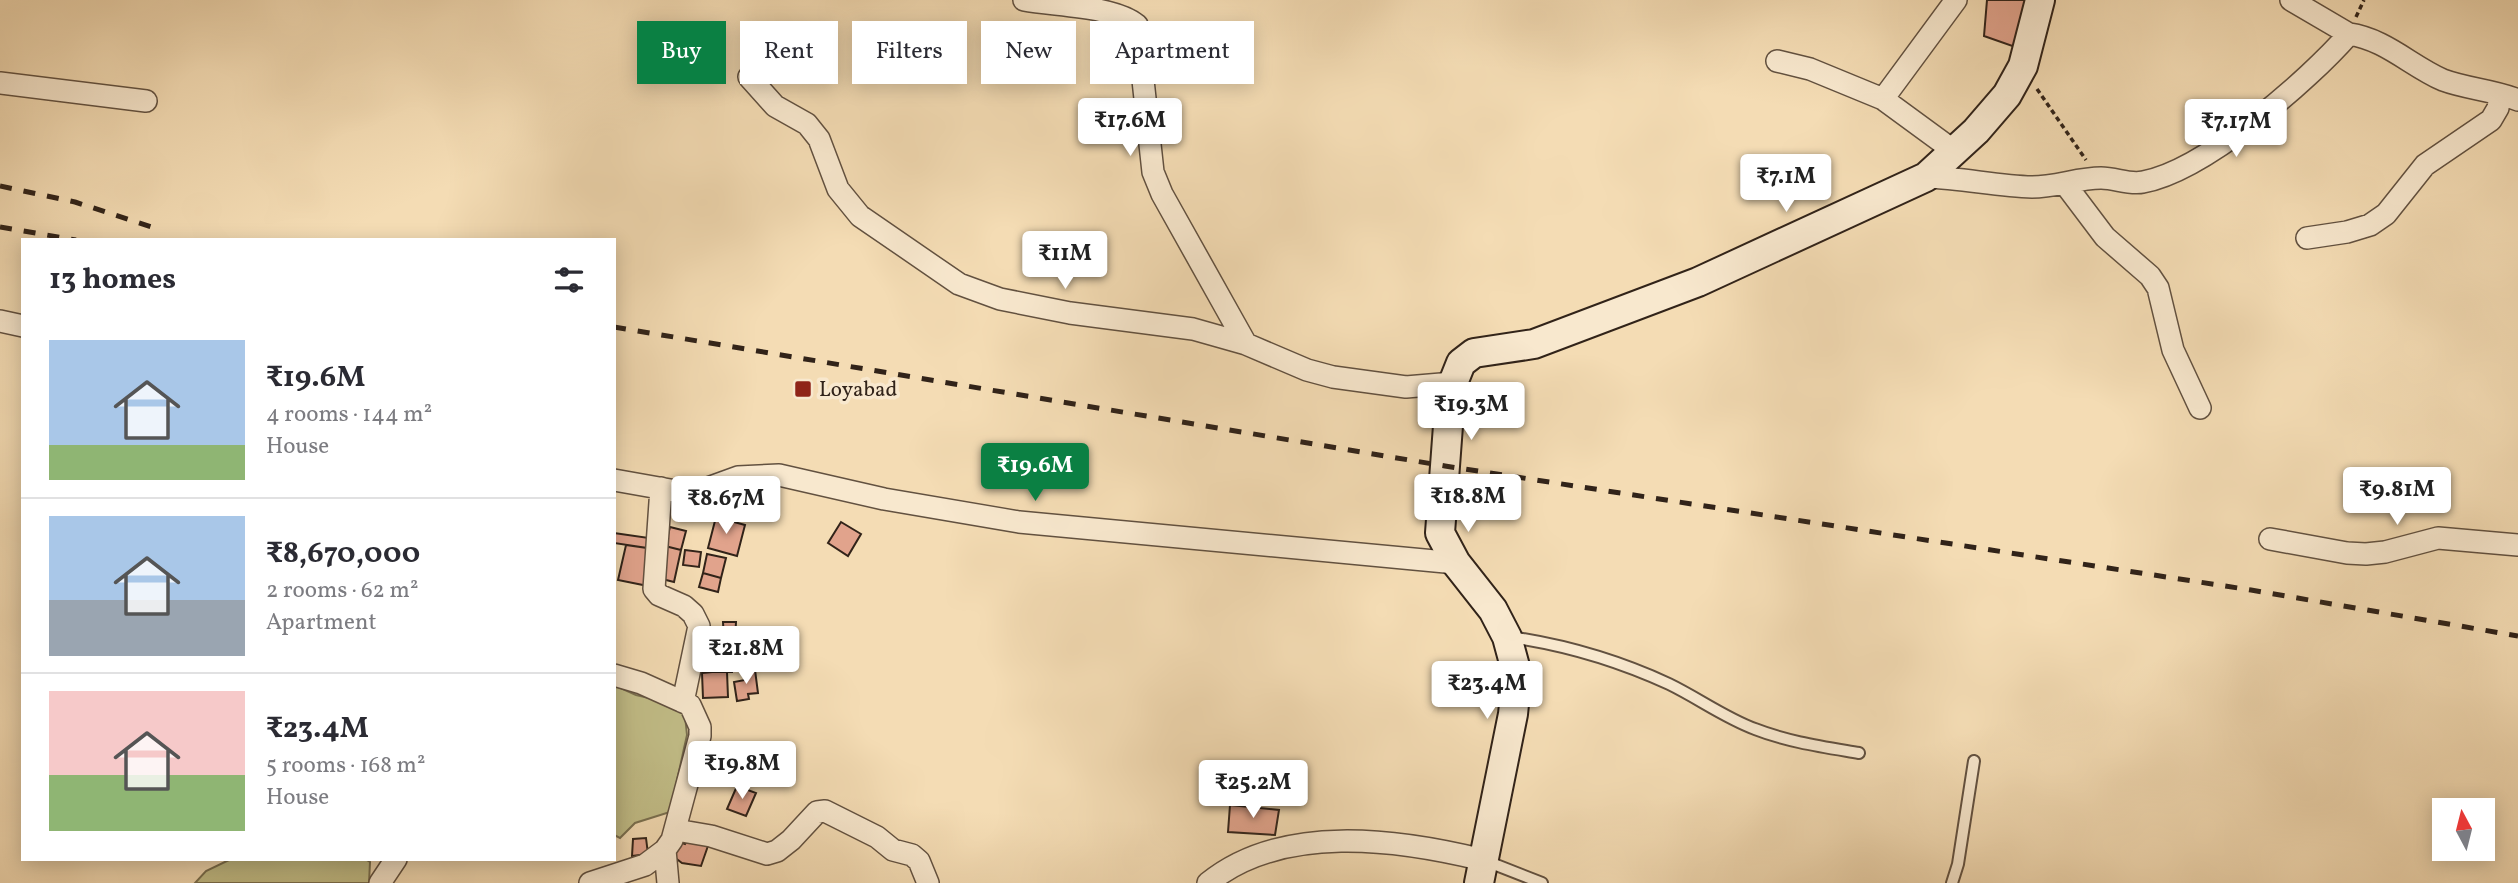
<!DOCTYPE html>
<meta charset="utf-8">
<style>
body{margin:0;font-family:Vollkorn,serif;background:#f7f7f7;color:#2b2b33;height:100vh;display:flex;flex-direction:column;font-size:26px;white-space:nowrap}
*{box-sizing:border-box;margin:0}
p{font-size:23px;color:#7c7c81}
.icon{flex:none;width:38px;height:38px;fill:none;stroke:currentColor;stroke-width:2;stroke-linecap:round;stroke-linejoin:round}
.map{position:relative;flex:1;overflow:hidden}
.sheet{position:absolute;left:21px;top:238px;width:595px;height:623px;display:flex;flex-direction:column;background:#fff;border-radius:0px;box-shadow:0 4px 18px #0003}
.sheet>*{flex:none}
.guide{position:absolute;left:637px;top:21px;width:665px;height:63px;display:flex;gap:14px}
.needle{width:46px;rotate:353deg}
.buttons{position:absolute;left:2432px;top:798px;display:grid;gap:14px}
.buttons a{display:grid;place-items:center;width:63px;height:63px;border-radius:0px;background:#fff;box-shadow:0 4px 18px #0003;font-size:35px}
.price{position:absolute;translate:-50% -60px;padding:0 16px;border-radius:7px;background:#fff;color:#222;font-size:23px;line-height:46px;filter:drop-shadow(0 2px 4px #0008)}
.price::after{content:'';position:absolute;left:50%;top:42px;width:21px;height:16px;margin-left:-10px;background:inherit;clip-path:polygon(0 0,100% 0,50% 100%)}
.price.current{background:#0b8043;color:#fff}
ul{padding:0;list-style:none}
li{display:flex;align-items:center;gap:21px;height:175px;padding:0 28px}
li+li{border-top:2px solid #e1e1e2}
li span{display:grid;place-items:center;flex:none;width:196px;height:140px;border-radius:0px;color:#555}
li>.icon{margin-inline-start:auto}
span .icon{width:84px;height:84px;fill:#fffc;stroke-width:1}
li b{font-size:30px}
h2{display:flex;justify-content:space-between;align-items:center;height:84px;padding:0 28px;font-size:30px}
.chip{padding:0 24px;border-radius:0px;background:#fff;box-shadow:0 4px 18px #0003;font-size:24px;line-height:63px}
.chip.current{background:#0b8043;color:#fff}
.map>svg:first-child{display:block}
.green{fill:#c2be88;stroke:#7a7050;stroke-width:2}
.building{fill:#e1a38c;stroke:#312319;stroke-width:2}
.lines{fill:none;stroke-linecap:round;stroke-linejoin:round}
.lane-casing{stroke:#625140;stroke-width:14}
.street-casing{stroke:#625140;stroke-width:24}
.secondary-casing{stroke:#312319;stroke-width:32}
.path{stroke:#312319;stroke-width:3.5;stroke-dasharray:5 3.5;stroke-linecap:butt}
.lane{stroke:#f8e8ce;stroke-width:10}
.street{stroke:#f8e8ce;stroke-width:21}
.secondary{stroke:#f8e8ce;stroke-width:28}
.rail{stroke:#312319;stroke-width:5;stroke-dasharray:12 12;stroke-linecap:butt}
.poi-dot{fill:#8f2418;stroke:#f8e8ce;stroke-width:2.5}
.labels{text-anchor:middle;stroke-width:7;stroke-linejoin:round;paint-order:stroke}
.poi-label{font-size:21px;fill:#312319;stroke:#f8e8ce;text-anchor:start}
</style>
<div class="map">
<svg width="2518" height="883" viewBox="0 0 2518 883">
<rect width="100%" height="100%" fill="#f4dcb4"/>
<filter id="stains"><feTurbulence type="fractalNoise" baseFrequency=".00286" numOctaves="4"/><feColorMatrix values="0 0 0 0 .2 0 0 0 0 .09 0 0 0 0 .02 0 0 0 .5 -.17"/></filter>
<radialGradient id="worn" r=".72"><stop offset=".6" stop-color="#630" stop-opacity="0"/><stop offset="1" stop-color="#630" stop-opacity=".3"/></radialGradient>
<path class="green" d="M614,685L636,695L684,706L687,735L670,812L635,823L620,838L614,835Z
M231,859H365L370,862L369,883H195L206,871Z"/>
<path class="building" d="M1987,0H2026L2018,48L1984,36Z
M716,517L745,525L737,556L708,548Z
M841,522L861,534L848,556L828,543Z
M670,527L686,531L681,550L665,546Z
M614,533L656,539L654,549L614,543Z
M626,545L654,549L648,586L618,580Z
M665,546L681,550L674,582L658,578Z
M685,550L701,552L699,567L683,565Z
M707,554L726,558L721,578L703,573Z
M703,573L721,578L718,592L699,587Z
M723,622H736L735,640H724Z
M713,652L733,653L732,672H712Z
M755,670L758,693L748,694L749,699L737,701L734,682L745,680L744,671Z
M712,672H727L728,697L703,698L702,673Z
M737,786L756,793L746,816L727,809Z
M1230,805L1279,810L1275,835L1228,832Z
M646,838L648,854L632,856L633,839Z
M687,841L709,843L701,866L682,863L674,857L680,842L685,844Z"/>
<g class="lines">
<g class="lane-casing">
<path id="lane" d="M1510,637C1566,645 1619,661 1669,684C1698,698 1725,718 1755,729C1788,742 1824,747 1859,753
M1486,861L1542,883
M1952,883L1958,864L1974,761"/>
</g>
<g class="street-casing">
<path id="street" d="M1024,0C1056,6 1114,6 1137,25L1153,172L1162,194L1246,344
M2291,0L2349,34
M1777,61L1810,69L1883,99L1954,151
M749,77L775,106L807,124L819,139L838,189L860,216L959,284L1000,299L1070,313L1193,329L1246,344L1307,370L1333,377L1406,387L1453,383
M0,83L146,101
M1883,99L1956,0
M1926,177C1962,178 1997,186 2032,187C2056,187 2078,178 2101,178C2116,178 2129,185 2143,182C2204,171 2308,81 2349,34C2385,39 2411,66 2443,80C2467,89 2494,90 2518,100
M2065,184L2105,237L2150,276L2158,288L2173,350L2200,408
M2307,238L2347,232L2370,225L2386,214L2425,165L2491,120L2498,108L2500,95
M0,321L23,326
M614,480L676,491L705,489L738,477L779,475L884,499L1019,522L1456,563
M661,488L654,589L659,595L684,606L693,614L699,626L683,702
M2270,539L2347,553L2366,554L2385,552L2438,538L2518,545
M676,830L711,836L767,854L777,851L791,840L817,812L825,811L877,837L893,850L912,855L919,861L928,883
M665,850L668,883
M380,883L396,859
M590,883L645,865L665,850L672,840L700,736V727L690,705L641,683L614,675
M1208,883C1282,823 1397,839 1483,860"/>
</g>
<g class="secondary-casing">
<path id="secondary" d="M1479,883L1513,714L1517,674L1507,637L1493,610L1456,563L1440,533L1450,399L1453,383L1461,363L1474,353L1534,344L1698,282L1926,177L1976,131L2007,95L2023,66L2040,0"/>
</g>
<path class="path" d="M2356,17L2364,0
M2037,89L2086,160"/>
<use href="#lane" class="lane"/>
<use href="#street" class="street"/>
<use href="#secondary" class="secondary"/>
<path class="rail" d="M0,186L75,202L155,228
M0,227L76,240
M614,327L1445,466L2251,590L2518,636"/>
</g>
<rect class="poi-dot" x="794" y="380" width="18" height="18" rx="3.5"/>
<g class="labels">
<g class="poi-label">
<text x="819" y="396">Loyabad</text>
</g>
</g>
<rect width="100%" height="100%" filter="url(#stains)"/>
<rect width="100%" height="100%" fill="url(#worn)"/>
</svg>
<div class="buttons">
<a><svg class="needle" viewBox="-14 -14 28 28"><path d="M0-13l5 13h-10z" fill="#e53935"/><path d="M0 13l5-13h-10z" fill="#7c7c81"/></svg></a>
</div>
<b class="price" style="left:1130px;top:158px">₹17.6M</b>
<b class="price" style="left:2236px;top:159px">₹7.17M</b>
<b class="price" style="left:1786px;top:214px">₹7.1M</b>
<b class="price" style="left:1065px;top:291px">₹11M</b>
<b class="price" style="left:1471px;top:442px">₹19.3M</b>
<b class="price current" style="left:1035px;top:503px">₹19.6M</b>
<b class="price" style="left:2397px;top:527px">₹9.81M</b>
<b class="price" style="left:1468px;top:534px">₹18.8M</b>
<b class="price" style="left:726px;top:536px">₹8.67M</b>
<b class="price" style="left:746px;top:686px">₹21.8M</b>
<b class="price" style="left:1487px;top:721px">₹23.4M</b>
<b class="price" style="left:742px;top:801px">₹19.8M</b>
<b class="price" style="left:1253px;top:820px">₹25.2M</b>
<div class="guide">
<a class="chip current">Buy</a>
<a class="chip">Rent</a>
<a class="chip">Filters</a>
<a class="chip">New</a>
<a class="chip">Apartment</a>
</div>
<section class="sheet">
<h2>13 homes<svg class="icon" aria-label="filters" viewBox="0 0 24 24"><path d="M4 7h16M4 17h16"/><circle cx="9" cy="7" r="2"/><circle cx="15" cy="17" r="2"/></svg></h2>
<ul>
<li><span style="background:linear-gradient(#a9c7e8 75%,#8fb573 0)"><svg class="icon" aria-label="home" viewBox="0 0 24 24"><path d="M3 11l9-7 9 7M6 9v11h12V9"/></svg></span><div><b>₹19.6M</b><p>4 rooms · 144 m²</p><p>House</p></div></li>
<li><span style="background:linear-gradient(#a9c7e8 60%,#9aa5b1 0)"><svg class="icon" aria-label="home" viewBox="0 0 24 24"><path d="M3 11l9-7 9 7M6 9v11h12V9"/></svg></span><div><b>₹8,670,000</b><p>2 rooms · 62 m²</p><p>Apartment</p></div></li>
<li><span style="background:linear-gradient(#f6c9c9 60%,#8fb573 0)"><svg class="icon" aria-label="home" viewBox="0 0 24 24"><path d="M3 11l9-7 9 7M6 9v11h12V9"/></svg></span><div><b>₹23.4M</b><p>5 rooms · 168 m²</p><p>House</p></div></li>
</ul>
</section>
</div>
